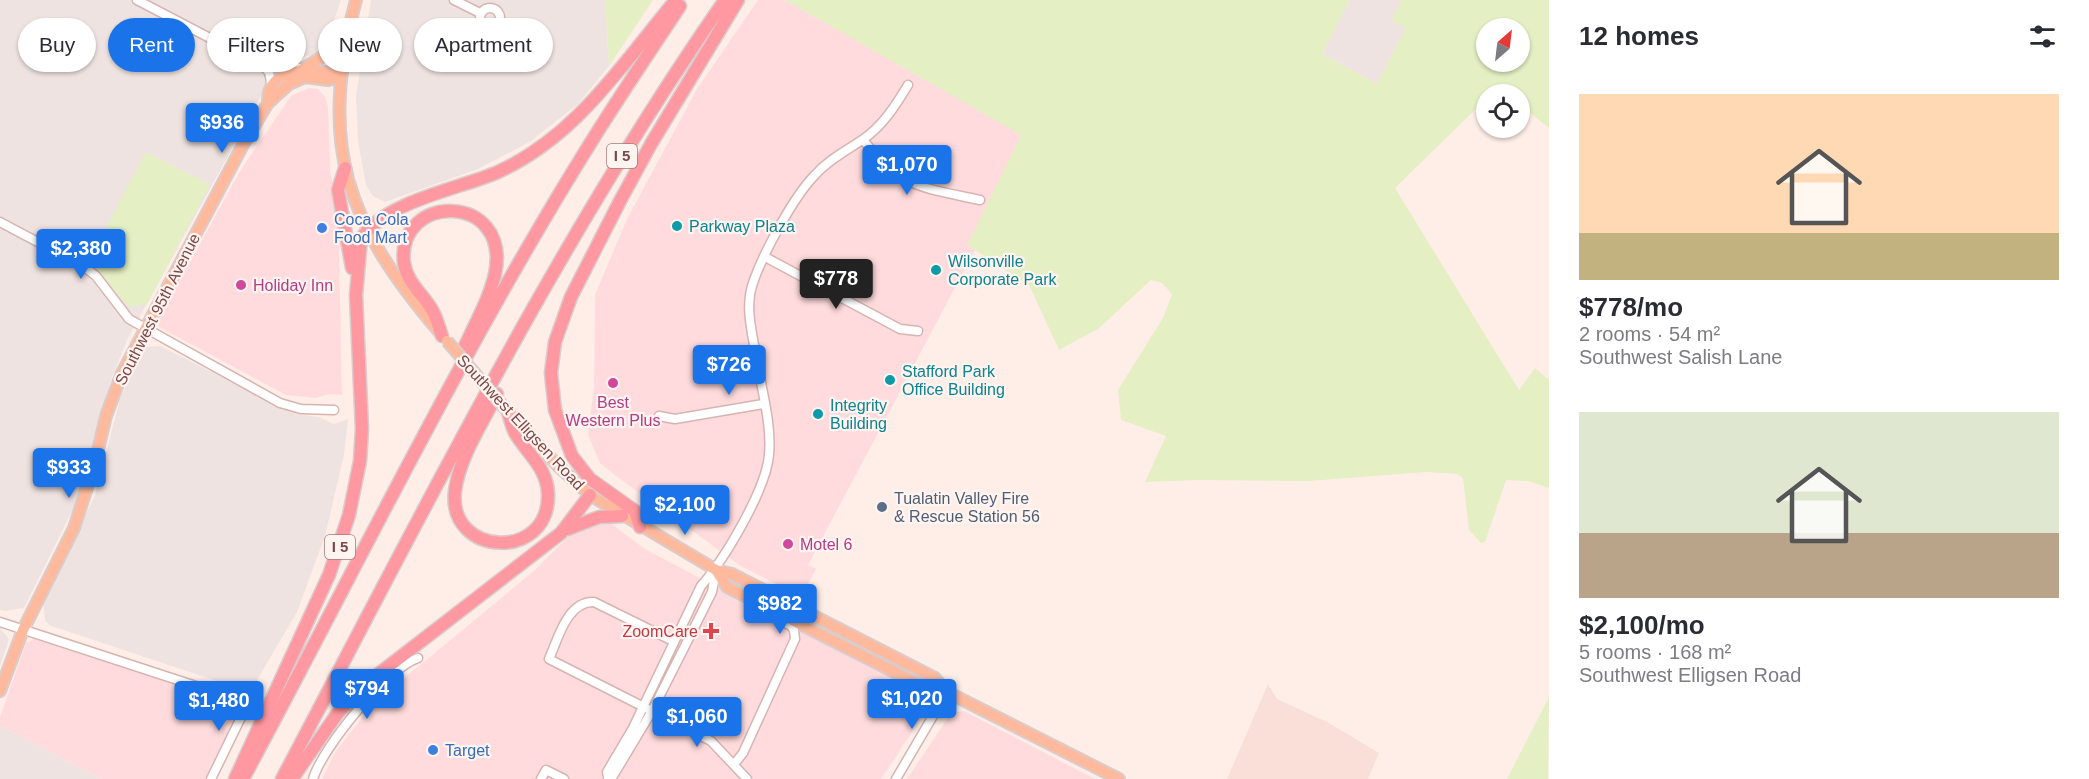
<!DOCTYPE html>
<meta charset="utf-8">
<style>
body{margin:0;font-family:Arial,sans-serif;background:#f7f7f7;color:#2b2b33;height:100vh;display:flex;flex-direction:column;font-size:22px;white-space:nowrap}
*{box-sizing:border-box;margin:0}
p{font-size:20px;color:#7c7c81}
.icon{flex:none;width:33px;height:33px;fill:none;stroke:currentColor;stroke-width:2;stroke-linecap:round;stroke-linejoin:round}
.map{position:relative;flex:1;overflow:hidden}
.drawer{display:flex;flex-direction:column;background:#fff;width:540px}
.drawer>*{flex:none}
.banner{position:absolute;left:18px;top:18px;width:570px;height:54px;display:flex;gap:12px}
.needle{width:39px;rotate:28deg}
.tools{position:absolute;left:1476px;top:18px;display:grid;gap:12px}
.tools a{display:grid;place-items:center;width:54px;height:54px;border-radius:50%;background:#fff;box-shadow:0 2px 4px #0004;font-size:30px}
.price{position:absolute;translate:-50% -51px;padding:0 14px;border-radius:6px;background:#1a73e8;color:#fff;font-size:20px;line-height:39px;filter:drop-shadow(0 2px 3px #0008)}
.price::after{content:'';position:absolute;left:50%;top:36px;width:18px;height:14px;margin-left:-9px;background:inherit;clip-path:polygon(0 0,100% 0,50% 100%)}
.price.on{background:#222;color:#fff}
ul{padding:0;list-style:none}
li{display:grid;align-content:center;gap:12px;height:318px;padding:0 30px}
li span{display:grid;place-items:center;height:186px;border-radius:0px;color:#555}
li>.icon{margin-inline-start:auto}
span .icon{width:108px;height:108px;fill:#fffc;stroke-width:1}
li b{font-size:26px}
h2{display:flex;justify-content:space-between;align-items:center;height:72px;padding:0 30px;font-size:26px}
.chip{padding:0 21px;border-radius:27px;background:#fff;box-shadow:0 2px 4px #0004;font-size:21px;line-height:54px}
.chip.on{background:#1a73e8;color:#fff}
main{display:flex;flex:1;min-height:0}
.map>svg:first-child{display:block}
.residential{fill:#f9dfd8}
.commercial{fill:#ffdbdd}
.industrial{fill:#efe3e1}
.green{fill:#e4efc3;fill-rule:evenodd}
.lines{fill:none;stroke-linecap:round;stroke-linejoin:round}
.minor-casing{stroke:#d7b4b0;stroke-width:11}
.major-casing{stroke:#dacccb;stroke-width:14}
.highway-casing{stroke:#dacccb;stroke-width:15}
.minor{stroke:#fff;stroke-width:8}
.major{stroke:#ffba9e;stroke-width:10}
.highway{stroke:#ff98a0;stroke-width:12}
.major-bridge-casing{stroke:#dacccb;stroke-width:14;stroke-linecap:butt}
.major-bridge{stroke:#ffba9e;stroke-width:10}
.culture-dot{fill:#0f9aa8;stroke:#fff4f0;stroke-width:2}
.shop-dot{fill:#3f7fe0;stroke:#fff4f0;stroke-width:2}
.hotel-dot{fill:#d1479c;stroke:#fff4f0;stroke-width:2}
.service-dot{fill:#5c6f8a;stroke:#fff4f0;stroke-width:2}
.health-dot{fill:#e0444e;stroke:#fff4f0;stroke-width:2}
.labels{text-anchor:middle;stroke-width:4.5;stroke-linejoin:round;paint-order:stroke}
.shield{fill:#fff4f0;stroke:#a37c7a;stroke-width:1.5}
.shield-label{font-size:15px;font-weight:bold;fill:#7c4847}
.shop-label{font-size:16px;fill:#366cbe;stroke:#fff4f0;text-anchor:start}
.culture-label{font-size:16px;fill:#0d838f;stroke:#fff4f0;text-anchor:start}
.hotel-label{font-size:16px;fill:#b23c85;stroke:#fff4f0;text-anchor:start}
.street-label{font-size:16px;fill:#7c4847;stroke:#fff4f0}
.service-label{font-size:16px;fill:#4e5e75;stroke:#fff4f0;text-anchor:start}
.health-label{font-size:16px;fill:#be3a42;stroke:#fff4f0;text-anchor:end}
</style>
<main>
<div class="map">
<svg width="1549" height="779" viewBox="0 0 1549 779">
<rect width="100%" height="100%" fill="#ffeee7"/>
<path class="residential" d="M1268,684L1277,699L1329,723L1379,753L1368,779H1227Z"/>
<path class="commercial" d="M758,0H787L1038,131L808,565L816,569L801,597L741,566L616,476L600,463L588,435L594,387L595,295L627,219L697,89Z
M309,88L318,89L325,97L328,107L330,171L341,222L339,253L342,395L329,394L316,398L286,395L159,327V318L240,171L291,96Z
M600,520L613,525L645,549L743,601L756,611L789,629L798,628L923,693L928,704L925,712L881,779H322L336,751L373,704L535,570L573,532Z
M36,638L236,703L239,710L205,779H102L0,726V717L26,643Z
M964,711L1095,779H907L951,713Z"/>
<path class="industrial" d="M0,0H341L325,48L314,55L290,59L279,68L266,87L127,340L111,380L87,474L76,503L24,608L5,611L0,610Z
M371,0H605L609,66L578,104L531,141L478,169L385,202L373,196L366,186L358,141L356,96Z
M1350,0H1402L1392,20L1407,28L1377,84L1322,54Z
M160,346L296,414L319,417L334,424L348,419L344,455L325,536L297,612L250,692L51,626L45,621L43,602L95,495L120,399L138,358L146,347Z
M0,628L9,639L0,666Z
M0,726L102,779H0Z"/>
<path class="green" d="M605,0H653L609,66Z
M785,0H1350L1322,54L1377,84L1406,28L1391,20L1402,0H1549V128L1520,105V94H1507L1498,88L1492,94H1486V99L1395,188L1519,390L1535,368L1549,380V488L1528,481L1506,480L1485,542L1481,543L1469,530L1463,478L1457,474L1426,472L1309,481L1198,480L1145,482L1166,436L1121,420L1118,390L1163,318L1172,294L1162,283L1151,280L1098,329L1059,350L1029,285L967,245L1021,135ZM1486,28H1520V62H1486Z
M146,152L210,185L147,304L129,307L88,261Z
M1549,697L1548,779H1507Z"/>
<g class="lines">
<g class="minor-casing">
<path id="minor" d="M137,0L229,48L303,69
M454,0L480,13
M480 18a10 10 0 1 1 20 0a10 10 0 1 1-20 0Z
M253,57L269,72L272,87
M863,140C904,189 920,187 980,200
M0,222L83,266L96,276L129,319L280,403L301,409L334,410
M765,257L900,329L918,331
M659,416L675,419L763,404
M0,622L248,703L211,779
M673,641L594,602C567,601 558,639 549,659L711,741L747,779
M735,763L743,753L795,639L794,630L791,626L761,611L753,601
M608,777L607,772L633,728L701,586C724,560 766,490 769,455C772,423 761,388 756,356C752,331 744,305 754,280C764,252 794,196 815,175C828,160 846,151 862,140C882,127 896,105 908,85
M313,779C322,748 387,668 418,658
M541,779L546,770L564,779
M608,779L613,776L652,711L688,640L712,592L716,570
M896,779L947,692"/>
</g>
<g class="major-casing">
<path id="major" d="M356,0C318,146 345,222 441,334
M303,69L325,55L334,38L349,25
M268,103C266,65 316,67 340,76
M508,412L557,465L590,495L716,570L732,574L935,678L947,692
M716,570L727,587L930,690L947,692L1119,779
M0,691L23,630L74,528L95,463L106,416L122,373L244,143L268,103L289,84L305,77L328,80L340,77"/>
</g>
<g class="highway-casing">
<path id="highway" d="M345,168L338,190L352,268
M442,336C439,328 437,318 432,310C423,294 407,283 404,263C396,192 512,192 495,274C489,301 472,329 461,355
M497,394C482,424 459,458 455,491C447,557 551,562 548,493C547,468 527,453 515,433C512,427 510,419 508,412
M640,527L635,511L590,479L572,456L555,410L551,373L555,342L571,297L620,201L651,144L738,0
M568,529L599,517L622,516
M235,779L329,575L349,515L360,461L362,429L356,295L361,239C385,201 459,189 498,172C577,136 622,64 676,0
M243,779C358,565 464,345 593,139C621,94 651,50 680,6
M282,779C422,515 554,245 725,0
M292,779L337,714L363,686L561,533L590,495"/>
</g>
<use href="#minor" class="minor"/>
<use href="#major" class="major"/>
<use href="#highway" class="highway"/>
<g class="major-bridge-casing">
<path id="major-bridge" d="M447,341L508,412"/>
</g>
<use href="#major-bridge" class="major-bridge"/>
</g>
<g class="culture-dot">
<circle cx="677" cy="226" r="6"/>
<circle cx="936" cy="270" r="6"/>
<circle cx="890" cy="380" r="6"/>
<circle cx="818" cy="414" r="6"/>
</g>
<g class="shop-dot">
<circle cx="322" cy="228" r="6"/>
<circle cx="433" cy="750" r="6"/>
</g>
<g class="hotel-dot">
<circle cx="241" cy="285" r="6"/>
<circle cx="613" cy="383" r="6"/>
<circle cx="788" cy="544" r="6"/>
</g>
<circle class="service-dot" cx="882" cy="507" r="6"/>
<path class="health-dot" d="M708 622h6v6h6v6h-6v6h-6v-6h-6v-6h6z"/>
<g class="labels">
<g class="shield">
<rect x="607" y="144" width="30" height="24" rx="4.5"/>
<rect x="325" y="535" width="30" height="24" rx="4.5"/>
</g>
<g class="shield-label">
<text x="622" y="161">I 5</text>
<text x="340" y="552">I 5</text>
</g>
<g class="shop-label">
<text x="334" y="225">Coca Cola<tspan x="334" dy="18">Food Mart</tspan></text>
<text x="445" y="756">Target</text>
</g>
<g class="culture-label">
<text x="689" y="232">Parkway Plaza</text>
<text x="948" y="267">Wilsonville<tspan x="948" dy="18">Corporate Park</tspan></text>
<text x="902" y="377">Stafford Park<tspan x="902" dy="18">Office Building</tspan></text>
<text x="830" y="411">Integrity<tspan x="830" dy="18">Building</tspan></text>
</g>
<g class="hotel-label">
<text x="253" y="291">Holiday Inn</text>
<text x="613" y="408" text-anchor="middle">Best<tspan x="613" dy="18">Western Plus</tspan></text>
<text x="800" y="550">Motel 6</text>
</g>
<g class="street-label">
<text transform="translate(157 309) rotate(-63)" y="6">Southwest 95th Avenue</text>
<text transform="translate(521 422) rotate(47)" y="6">Southwest Elligsen Road</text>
</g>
<g class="service-label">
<text x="894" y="504">Tualatin Valley Fire<tspan x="894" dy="18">&amp; Rescue Station 56</tspan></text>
</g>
<g class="health-label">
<text x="698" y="637">ZoomCare</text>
</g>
</g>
</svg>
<div class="tools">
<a><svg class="needle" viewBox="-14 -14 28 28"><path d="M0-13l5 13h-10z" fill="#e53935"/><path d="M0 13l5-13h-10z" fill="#7c7c81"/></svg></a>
<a><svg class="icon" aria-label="locate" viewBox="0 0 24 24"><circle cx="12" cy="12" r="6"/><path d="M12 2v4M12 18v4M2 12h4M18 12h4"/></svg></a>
</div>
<b class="price" style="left:222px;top:154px">$936</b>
<b class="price" style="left:907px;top:196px">$1,070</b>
<b class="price" style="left:81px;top:280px">$2,380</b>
<b class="price on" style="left:836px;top:310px">$778</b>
<b class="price" style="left:729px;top:396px">$726</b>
<b class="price" style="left:69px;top:499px">$933</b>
<b class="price" style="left:685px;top:536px">$2,100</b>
<b class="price" style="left:780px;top:635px">$982</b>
<b class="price" style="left:367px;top:720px">$794</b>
<b class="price" style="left:912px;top:730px">$1,020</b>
<b class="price" style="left:219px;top:732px">$1,480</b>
<b class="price" style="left:697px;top:748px">$1,060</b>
<div class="banner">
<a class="chip">Buy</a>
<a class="chip on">Rent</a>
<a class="chip">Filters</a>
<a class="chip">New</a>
<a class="chip">Apartment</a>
</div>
</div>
<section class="drawer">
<h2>12 homes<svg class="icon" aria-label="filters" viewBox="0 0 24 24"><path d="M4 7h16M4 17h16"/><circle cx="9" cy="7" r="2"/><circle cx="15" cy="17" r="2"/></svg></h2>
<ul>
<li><span style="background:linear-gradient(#ffd9b3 75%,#c2b280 0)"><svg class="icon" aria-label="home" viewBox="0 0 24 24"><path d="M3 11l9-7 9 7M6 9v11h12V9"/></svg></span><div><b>$778/mo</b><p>2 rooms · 54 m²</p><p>Southwest Salish Lane</p></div></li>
<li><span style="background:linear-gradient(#dfe7d0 65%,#b9a48a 0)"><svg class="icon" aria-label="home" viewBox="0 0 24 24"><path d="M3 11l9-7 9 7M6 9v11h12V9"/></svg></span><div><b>$2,100/mo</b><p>5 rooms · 168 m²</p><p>Southwest Elligsen Road</p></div></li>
</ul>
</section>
</main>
